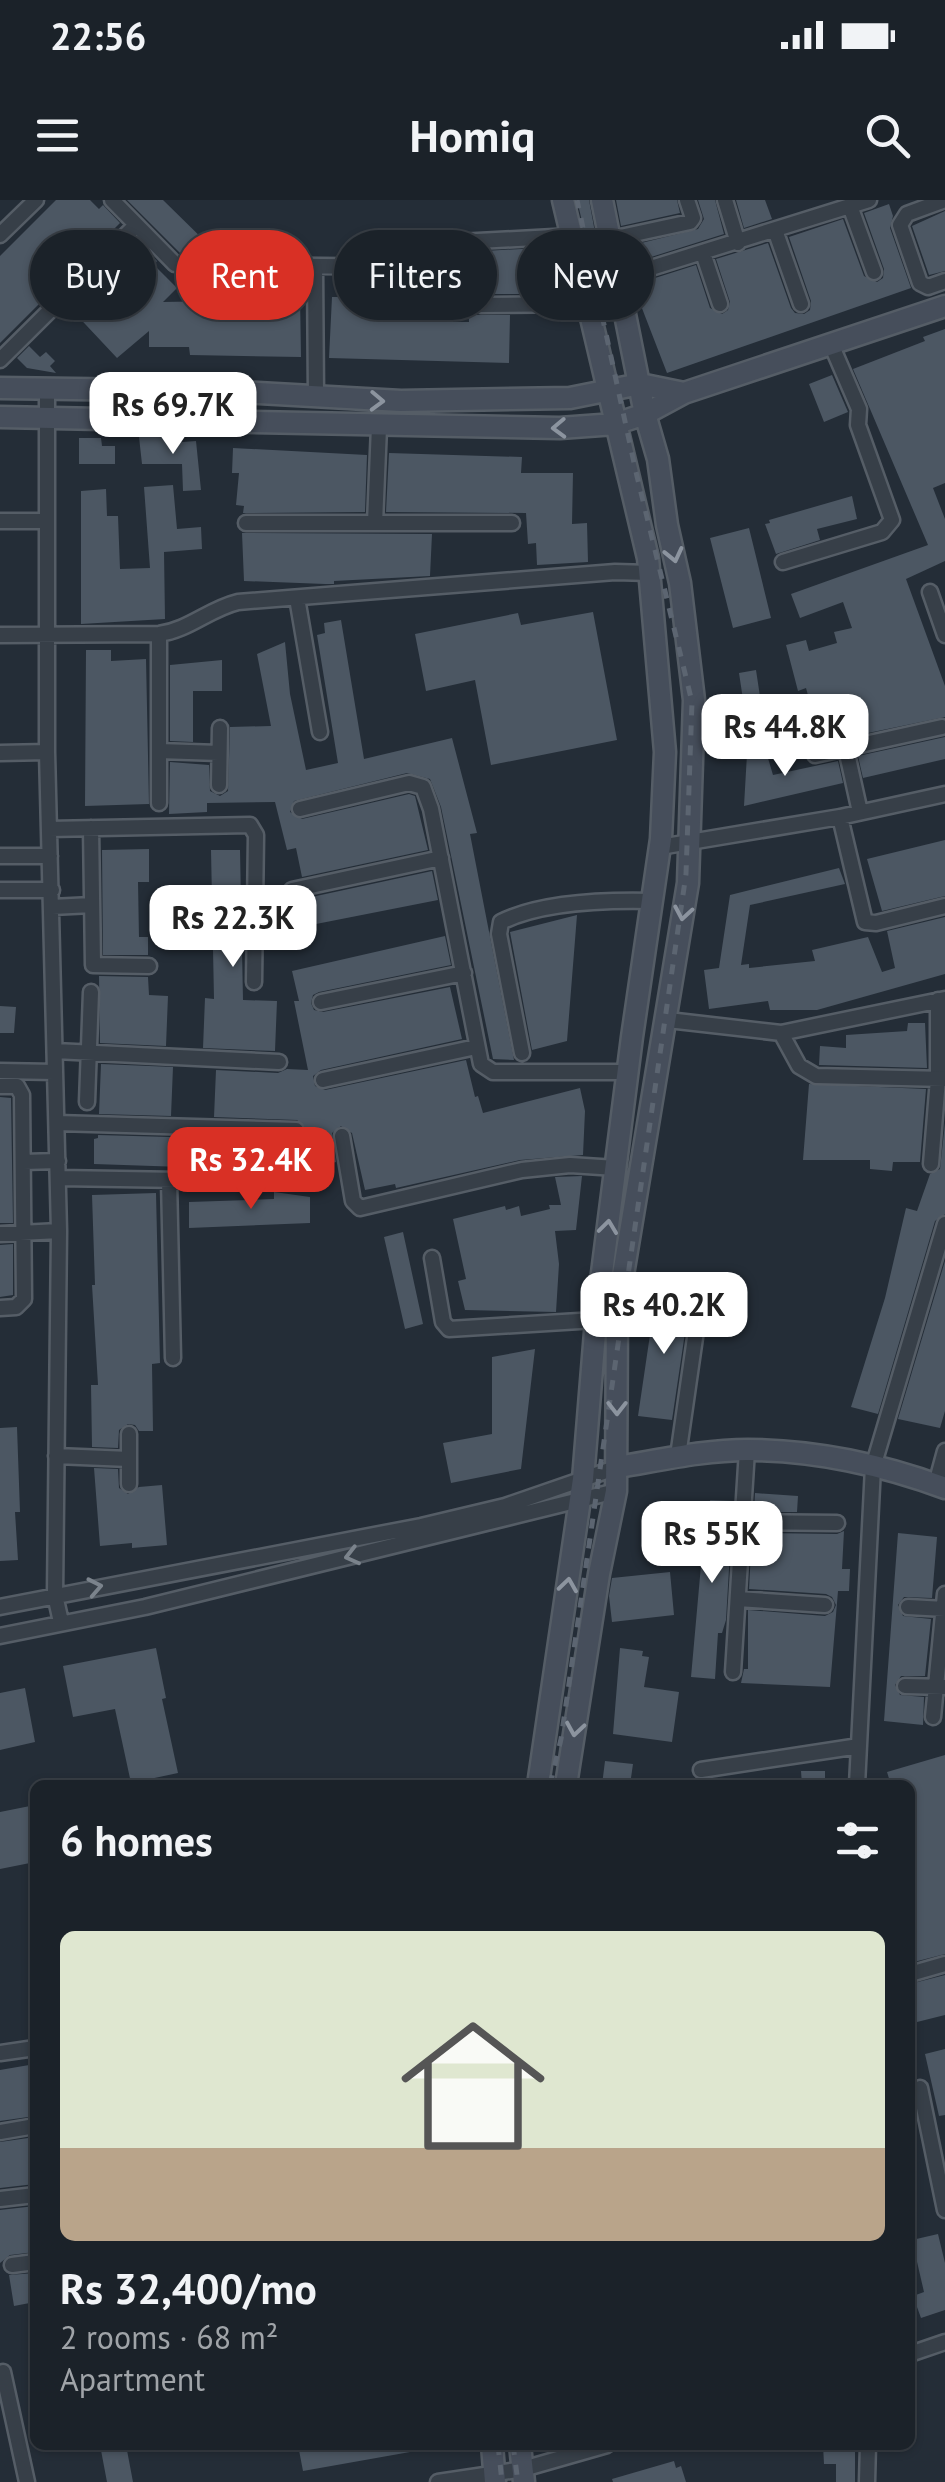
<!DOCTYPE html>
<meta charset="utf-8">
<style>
body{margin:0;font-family:"PT Sans",sans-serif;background:#282f35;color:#f1f3f6;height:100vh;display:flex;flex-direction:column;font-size:38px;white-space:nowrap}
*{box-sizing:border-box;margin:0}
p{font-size:32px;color:#a0a4a8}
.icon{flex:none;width:55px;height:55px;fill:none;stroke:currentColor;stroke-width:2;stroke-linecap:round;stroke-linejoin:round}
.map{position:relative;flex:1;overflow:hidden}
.drawer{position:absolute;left:30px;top:1580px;width:885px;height:670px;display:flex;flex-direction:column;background:#1b2229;border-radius:15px;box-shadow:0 2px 8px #0004,0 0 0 2px #393f46}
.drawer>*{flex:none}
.top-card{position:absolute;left:30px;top:30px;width:885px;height:90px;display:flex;gap:20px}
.price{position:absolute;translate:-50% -85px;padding:0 22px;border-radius:20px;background:#fff;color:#222;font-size:32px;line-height:65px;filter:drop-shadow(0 2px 5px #0008)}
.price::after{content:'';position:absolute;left:50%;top:60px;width:30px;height:22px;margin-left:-15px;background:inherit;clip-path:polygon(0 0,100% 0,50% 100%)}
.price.active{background:#d93025;color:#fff}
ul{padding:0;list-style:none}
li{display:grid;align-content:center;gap:20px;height:530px;padding:0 30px}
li+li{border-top:2px solid #393f46}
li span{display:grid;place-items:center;height:310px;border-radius:15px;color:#555}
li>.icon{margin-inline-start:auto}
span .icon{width:180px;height:180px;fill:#fffc;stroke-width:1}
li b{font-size:42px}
h2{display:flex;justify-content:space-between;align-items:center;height:120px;padding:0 30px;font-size:42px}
.tag{padding:0 35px;border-radius:45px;background:#1b2229;box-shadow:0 2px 8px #0004,0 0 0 2px #393f46;font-size:35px;line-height:90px}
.tag.active{background:#d93025;color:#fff}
.status{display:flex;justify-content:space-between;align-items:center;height:70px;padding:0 50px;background:#1b2229;direction:ltr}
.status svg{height:28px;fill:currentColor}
header{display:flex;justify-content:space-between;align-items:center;height:130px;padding:0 30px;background:#1b2229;font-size:45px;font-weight:700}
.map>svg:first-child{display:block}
.building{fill:#4c5763}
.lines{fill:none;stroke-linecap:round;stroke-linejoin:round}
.street-casing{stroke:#555d66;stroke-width:19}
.secondary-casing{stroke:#555d66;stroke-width:25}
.street{stroke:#373f48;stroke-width:14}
.secondary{stroke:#464e5b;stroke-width:20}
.rail{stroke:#5c6571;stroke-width:5;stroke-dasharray:10 10;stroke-linecap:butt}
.oneway{stroke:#8c949f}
.oneway2{stroke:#7b838c}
</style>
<div class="status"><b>22:56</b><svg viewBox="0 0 49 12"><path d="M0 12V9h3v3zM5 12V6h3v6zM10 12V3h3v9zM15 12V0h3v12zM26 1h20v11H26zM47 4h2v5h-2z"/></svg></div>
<header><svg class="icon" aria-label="menu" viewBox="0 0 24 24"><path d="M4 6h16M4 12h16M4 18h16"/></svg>Homiq<svg class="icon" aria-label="search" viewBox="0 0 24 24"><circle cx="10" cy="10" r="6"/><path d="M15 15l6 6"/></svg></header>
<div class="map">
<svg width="945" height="2282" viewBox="0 0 945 2282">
<rect width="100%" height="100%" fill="#242d37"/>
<path class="building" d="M56,0H90L99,9L103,5L120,23L0,143V56Z
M127,0H163L215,51L196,69Z
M577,0H589L607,97L600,98Z
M616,0H677L680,13L621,26Z
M698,0H715L724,34L629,64L625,47L698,29L704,19Z
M736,0H765L772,19L744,28Z
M889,4L893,16L890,28L911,88L667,173L633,85L696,65L710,108L722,114L728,110L730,102L716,59L768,43L791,108L795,113L804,114L810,110L811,101L789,37L843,19L864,76L877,82L883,78L884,69L864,13Z
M945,11V71L929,75L912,26Z
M140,44L157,61L154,65L177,88L163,102L219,101V93L300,94L301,157L190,155L189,147H149V131L117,158L71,109Z
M539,48L540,94H481L471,101V110L477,115H510L509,163L329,158L332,97H439L440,122H469L467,52Z
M945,129V283L933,288L945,319V361L906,379L945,486V517L844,538L841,524L848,521L845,510L838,511L836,503L812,510L806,488L798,491L786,445L806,440L809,451L837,443L834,432L852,428L843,402L800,418L791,394L928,345L853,169L925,141L923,137Z
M29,146L40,157L46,152L55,161L50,166L56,173L27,168L17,158Z
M832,175L848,212L824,222L809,184Z
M168,234L169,243L196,241L201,290L183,291L182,264H142L139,237Z
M79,238H101L102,246H115V264H79Z
M233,248L367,255L365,312L243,313L244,306L236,305L239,273H232Z
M389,253L522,257L521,273H573L572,324L587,323L588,362L537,365L536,343L528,344L526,313L386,312Z
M173,285L177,329L201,327L202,349L164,352L165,419L81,424V291L106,289L107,316H118L120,369L150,368L144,287Z
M852,296L857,319L817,329L820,340L776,354L765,324L770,323L769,320Z
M749,328L771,418L733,428L710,338Z
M242,333L432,334L430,376L334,381V384H325L244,381Z
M593,412L617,540L491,565L475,480L426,491L415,434L518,413L521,425Z
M341,420L364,559L452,538L477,633L470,634L514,860L493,859L441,607L430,579L407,573L294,601L290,612L302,619L409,594L415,596L428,650L302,677L296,648L287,650L275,602L207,603V612L169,614L170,562L209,565L210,591L220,596L228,591L230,527L271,526L257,454L285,442L290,494L306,570L338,563L317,435L325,433L324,423Z
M86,450H111V461L146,459L149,604L85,606Z
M222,460V491H193V542L170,541V465Z
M756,470L764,523L747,526L739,473Z
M945,537V559L863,578L858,556Z
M765,548L773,575L838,561L843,583L744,606L747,554Z
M945,640V696L882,711L867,659Z
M149,649V682H138L139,737H148V755H103L102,650Z
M211,650H240L243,800L277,801L275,851L203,848L205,798L214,799Z
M839,668L845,684L750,705L741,765L749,764V768L815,761L812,750L868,737L882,772L895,768L887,731L945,717V774L817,810H770L768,801L709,809L704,770L719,768L730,695Z
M432,671L438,700L311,725L307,698Z
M577,715L567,841L532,850L510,732Z
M445,736L451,765L319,792L313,795L311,803L314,810L323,812L450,787L462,839L321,870L313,876L315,886L325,890L466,860L475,897L478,896L483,913L580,888L585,911L583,955L520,960L396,988L395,984L365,990L352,933L341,926L332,933L336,962L300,971L94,964V939L98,938V935L170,937L179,942H212L213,938L302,939L307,929L297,920L214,917L216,870L278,873L287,869L308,870L294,801H299L292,771Z
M99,776L148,777L149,795L168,796L166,846L100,843Z
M0,806L16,807L14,833H0Z
M908,823H925L927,868L819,865L820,846L846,848V835L907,831Z
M101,864L173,867L171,916L99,914Z
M809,884L926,889L920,962H893L892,971L870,969V960H803Z
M0,897L11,898L13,1023H0Z
M945,923V1014L935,1021L878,1214L851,1207L885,1098L906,1008L917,1011L930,974L940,969Z
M582,976L576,1030L555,1031L559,1064L556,1112L465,1110L458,1081L466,1079L453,1019L505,1006L506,1010L519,1006L521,1016L550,1009L549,1005H561L555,977Z
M274,992L310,997V1023L189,1028V1002L274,999Z
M156,993L160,1163L152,1164L153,1231H139L135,1225L128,1224L119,1230L118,1248L92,1247L91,1185H98L92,1085H95L92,995Z
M403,1032L423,1124L405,1129L384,1037Z
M13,1044V1095L0,1097V1045Z
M945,1061V1211L940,1228L898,1219Z
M656,1094L690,1099L672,1220L638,1216Z
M535,1149L521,1269L451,1283L443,1243L492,1234V1157Z
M17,1227L20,1312H15L18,1360L0,1361V1228Z
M94,1268L118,1269L119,1288L128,1294L139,1287L162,1285L167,1345L132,1348V1343L100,1346Z
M755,1293L798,1296L797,1312H754Z
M710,1300L733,1301L726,1420L722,1433H718L715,1479L691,1477L703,1343H701L704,1303L711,1304Z
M844,1331L842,1369H850L849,1391H838L830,1487L741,1483L744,1469H748V1410L825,1416L833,1412L836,1405L832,1397L826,1394L749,1389L752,1333L837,1334Z
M898,1333L937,1337L932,1398L904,1397L898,1405L903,1416L931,1419L925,1476H901L895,1485L900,1495L924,1497L923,1525L884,1521Z
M670,1372L674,1415L612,1422L609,1396L612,1378Z
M156,1448L166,1498L162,1499L178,1573L131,1583L115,1509L73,1517L63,1466Z
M620,1448L643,1451L642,1456L649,1457L644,1487L679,1492L672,1542L613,1534Z
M25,1488L35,1542L0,1550V1493Z
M945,1555V1754L910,1763V1585H891L887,1572Z
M605,1561L633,1564L630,1585H602Z
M801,1571H825V1585H802Z
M35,1605V1662L0,1669V1612Z
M945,1775V1815L913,1823L910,1784Z
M945,1849V1915L939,1916L925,1854Z
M35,1864V1916L0,1921V1870Z
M35,1937V1984L0,1988V1942Z
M35,2006V2052L10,2055L0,2063V2010Z
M938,2034L945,2063V2110L921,2118L913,2096L924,2092L912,2040Z
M35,2073V2102L14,2106L9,2075Z
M100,2245H126L133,2282H107Z
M298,2245H409L410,2252L303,2271Z
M823,2245H855V2282H836V2264H824Z
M674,2261L676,2268L681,2266L686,2282H613L612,2279Z"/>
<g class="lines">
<g class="street-casing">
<path id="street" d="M112,0L175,64
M725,0L738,43
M945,0L907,14L900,25L920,83L928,87L945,81
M850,6L874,72
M775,30L801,104
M0,35L36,0
M611,39L690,22L693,18L687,0
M703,53L720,104
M219,65L411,67
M315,68L316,198
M619,78L869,0
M481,105L589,104
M458,108L449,101L452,45L459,42L572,36
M0,160L136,25
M47,191V552L59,1031L55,1395L61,1422
M0,321H47
M246,323H512
M375,323L379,227
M783,362L882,332L892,320L858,225L859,209L831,144
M930,392L945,435
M297,398L320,532
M159,434V603
M0,435L159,434C189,430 209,409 238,402L615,372L650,373
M846,549L860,612
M159,551L219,553
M0,553L47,552
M815,555L942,527
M219,585L220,528
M300,609L409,583L423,587L431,609L481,864L493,872H628
M840,617L865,722L876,723L945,706
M91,628L93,765L149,766
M49,629L250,625L256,635L254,782
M660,647L840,617L945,594
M0,656H50
M0,690H52
M292,690L441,658
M52,707L92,705
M321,802L464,773
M668,820L781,833L945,799
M781,833L799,866L816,876L945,879
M55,851L279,862
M522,853L499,734L501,722C541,702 609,700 652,701
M0,871L55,872
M323,880L476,847
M0,886H17L22,895L24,1099L16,1107L0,1108
M87,902L91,792
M57,923L296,930
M342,936L353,1001L360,1008L522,970L570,965L616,968
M23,962L58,961
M931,964L938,879V800
M59,978L307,982
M169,980L173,1158
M0,1034L59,1031
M432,1058L443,1122L449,1129L596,1120
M129,1234V1284
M56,1256L129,1259
M678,1256L701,1096
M936,1284L945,1251
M743,1322L837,1323
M738,1399L825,1405
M0,1407L421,1326L505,1306L618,1267
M908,1407L945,1409
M0,1436L145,1407L616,1291
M733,1472L747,1250
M905,1486L945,1487
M933,1517L945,1394
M701,1570L859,1546
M857,1585L873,1267L945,1024
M910,1774L945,1764
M0,1853L35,1848
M920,1888L945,2010
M0,1932L35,1926
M0,1999L35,1995
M12,2065L35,2062
M910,2154L945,2142
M3,2172L27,2282
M438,2282L523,2269L607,2245
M867,2282L868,2245"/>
</g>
<g class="secondary-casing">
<path id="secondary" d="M0,188L221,191L401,201L570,198L640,184L684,193
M0,217L560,228L615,224L645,214L684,193L945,106
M618,1267C661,1260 704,1250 748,1250C814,1250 884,1265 945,1288
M538,1585L583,1279L596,1120L632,837L661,639L665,552L648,358L563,0
M566,1585L599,1374L616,1291L617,1111L688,683L694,500L680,383L667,325L658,259L645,214L602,0
M492,2245L495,2282
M520,2245L524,2282"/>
</g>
<use href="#street" class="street"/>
<use href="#secondary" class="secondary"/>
<path class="rail" d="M550,1585L561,1539L686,674L692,502L636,272L577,0
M498,2245L502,2282
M513,2245L518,2282"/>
</g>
<defs><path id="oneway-chevron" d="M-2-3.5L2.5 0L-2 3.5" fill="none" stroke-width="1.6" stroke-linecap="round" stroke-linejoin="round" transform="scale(2.5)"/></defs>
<g class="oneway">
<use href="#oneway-chevron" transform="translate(377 201) rotate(2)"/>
<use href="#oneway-chevron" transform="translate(559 228) rotate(178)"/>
<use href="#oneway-chevron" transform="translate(674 355) rotate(77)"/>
<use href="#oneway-chevron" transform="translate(683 713) rotate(100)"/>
<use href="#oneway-chevron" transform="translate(608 1027) rotate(-83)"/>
<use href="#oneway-chevron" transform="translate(617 1208) rotate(90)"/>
<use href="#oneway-chevron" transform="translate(568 1385) rotate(-82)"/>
<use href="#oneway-chevron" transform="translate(575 1529) rotate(99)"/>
</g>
<g class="oneway2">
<use href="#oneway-chevron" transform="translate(352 1356) rotate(166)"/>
<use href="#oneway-chevron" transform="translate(95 1387) rotate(-11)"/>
</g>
</svg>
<b class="price" style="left:173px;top:257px">Rs 69.7K</b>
<b class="price" style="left:785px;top:579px">Rs 44.8K</b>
<b class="price" style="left:233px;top:770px">Rs 22.3K</b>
<b class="price active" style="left:251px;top:1012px">Rs 32.4K</b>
<b class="price" style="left:664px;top:1157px">Rs 40.2K</b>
<b class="price" style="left:712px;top:1386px">Rs 55K</b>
<div class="top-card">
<a class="tag">Buy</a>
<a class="tag active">Rent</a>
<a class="tag">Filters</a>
<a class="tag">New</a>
</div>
<section class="drawer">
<h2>6 homes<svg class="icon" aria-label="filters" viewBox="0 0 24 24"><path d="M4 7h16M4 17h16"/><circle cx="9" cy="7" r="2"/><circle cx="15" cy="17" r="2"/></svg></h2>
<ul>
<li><span style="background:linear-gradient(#dfe7d0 70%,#b9a48a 0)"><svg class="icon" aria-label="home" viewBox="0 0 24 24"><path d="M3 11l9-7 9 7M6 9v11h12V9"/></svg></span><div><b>Rs 32,400/mo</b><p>2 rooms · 68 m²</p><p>Apartment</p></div></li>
</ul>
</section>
</div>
